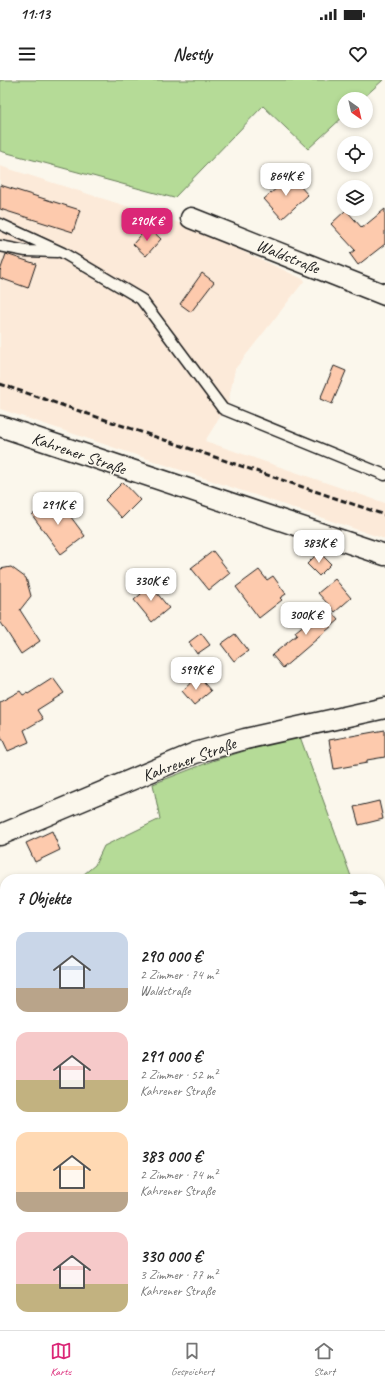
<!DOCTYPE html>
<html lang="de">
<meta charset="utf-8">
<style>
body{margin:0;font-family:Caveat,sans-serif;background:#f6f6f6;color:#222;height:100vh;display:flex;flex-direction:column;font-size:15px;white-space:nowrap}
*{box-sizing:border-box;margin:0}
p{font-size:13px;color:#767676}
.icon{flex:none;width:22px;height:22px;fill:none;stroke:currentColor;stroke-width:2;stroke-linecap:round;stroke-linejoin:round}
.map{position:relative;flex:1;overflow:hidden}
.details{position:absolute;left:0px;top:794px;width:385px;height:456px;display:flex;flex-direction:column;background:#fff;border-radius:16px 16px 0 0;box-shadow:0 2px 6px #0003}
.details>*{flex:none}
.needle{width:26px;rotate:146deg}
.tools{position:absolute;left:337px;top:12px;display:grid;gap:8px}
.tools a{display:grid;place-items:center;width:36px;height:36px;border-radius:50%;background:#fff;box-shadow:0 2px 6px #0003;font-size:20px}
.price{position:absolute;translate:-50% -34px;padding:0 9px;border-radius:8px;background:#fff;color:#222;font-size:13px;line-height:26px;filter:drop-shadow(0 1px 2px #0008)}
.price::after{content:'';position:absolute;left:50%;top:24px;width:12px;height:9px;margin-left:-6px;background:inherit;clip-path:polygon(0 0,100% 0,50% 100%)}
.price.selected{background:#db2777;color:#fff}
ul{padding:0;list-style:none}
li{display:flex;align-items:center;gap:12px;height:100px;padding:0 16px}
li span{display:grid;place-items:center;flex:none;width:112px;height:80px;border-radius:12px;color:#555}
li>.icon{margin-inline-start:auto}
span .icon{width:48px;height:48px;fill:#fffc;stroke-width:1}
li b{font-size:17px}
h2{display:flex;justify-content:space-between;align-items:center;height:48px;padding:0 16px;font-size:17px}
.status{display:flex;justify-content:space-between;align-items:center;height:28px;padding:0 20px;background:#fff;direction:ltr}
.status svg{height:11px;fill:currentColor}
header{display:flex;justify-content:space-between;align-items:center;height:52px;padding:0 16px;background:#fff;font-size:18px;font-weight:700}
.dock{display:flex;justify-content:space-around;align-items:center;height:56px;border-top:1px solid #e0e0e0;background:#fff;font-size:11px;color:#767676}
.dock a{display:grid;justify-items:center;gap:2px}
.dock .selected{color:#db2777}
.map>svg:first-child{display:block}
.built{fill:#fcead9}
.green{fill:#b5db97;stroke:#687c5a}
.building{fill:#fdcaad;stroke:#1c1c1c}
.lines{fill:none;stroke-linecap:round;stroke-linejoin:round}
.lane-casing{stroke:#1c1c1c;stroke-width:13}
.street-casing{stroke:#1c1c1c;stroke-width:23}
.secondary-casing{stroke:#1c1c1c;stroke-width:25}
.lane{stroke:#fbf7ec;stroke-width:10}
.street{stroke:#fbf7ec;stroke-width:20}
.secondary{stroke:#fbf7ec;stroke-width:22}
.rail{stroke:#1c1c1c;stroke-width:3;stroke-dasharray:6 3;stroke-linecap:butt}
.labels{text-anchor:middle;stroke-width:3;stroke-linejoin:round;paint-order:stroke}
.street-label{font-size:17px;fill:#1c1c1c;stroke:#fbf7ec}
</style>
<div class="status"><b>11:13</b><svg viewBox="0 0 49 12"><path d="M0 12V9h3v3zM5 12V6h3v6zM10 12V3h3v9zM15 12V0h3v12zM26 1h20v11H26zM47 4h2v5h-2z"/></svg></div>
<header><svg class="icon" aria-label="menu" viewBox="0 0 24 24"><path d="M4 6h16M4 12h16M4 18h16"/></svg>Nestly<svg class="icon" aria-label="heart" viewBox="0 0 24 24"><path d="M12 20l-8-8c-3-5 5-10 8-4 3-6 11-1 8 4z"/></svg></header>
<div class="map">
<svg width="385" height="1250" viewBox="0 0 385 1250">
<rect width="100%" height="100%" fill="#fbf7ec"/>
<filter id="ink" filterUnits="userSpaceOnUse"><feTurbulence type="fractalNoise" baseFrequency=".025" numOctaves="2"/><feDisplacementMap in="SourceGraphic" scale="8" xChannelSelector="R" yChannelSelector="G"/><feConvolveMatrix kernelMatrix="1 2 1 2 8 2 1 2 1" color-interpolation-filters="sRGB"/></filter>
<g filter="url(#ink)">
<path class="built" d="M0,86L186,145L305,200L235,289L228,324L205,361L385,423V459L0,329Z"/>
<path class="green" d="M0,0H383L362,19H344V36L308,69L263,26L174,118L0,71Z
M299,654L352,799H78L95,785L104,766L160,739L153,704L212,681Z
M5,861V1033L0,1035V866Z
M5,1059V1245H380V1214L385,1220V1250H0V1061Z
M380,1147L385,1154V1182L380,1187Z"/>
<path class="building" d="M291,96L308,115L282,139L264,119Z
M0,105L80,130L73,152L0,129Z
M385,129V164L358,185L350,174L355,170L331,144L346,130L362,148Z
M148,147L161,159L146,176L133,164Z
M6,174L36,184L28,208L0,198V191Z
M202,193L214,202L191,232L180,224Z
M334,286L346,291L332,324L320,319Z
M123,402L140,420L122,438L105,420Z
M56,417L85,456L61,474L32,435Z
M213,471L230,493L209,510L191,488Z
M319,472L331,484L319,496L307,484Z
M11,487L26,498L31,516L20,530L40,561L21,574L0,541V489Z
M259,490L267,500L273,496L286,514L280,518L282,520L259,538L236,507Z
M335,499L351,518L335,532L318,513Z
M147,501L169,528L152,542L134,520L141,514L136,509Z
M327,526L339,540L283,588L272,575L297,555L295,552Z
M201,553L210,565L197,574L189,562Z
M235,554L248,571L234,581L221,564Z
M198,596L211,611L194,625L182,611Z
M53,598L64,613L37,630L43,639L24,650L29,662L8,671L0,654V622L20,611L23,615L27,613L28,614Z
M385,650V677L367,680V683L334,689L329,660Z
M379,721L383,739L359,745L354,727Z
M52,751L60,770L35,782L26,763Z"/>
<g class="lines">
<g class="lane-casing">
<path id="lane" d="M0,144L63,173L141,219L223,329L385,395
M0,166L26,171L57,172"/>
</g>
<g class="street-casing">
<path id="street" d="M191,138L385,215
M0,346L385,475
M0,755L195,673L245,659L385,628
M380,1132L385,1140"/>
</g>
<g class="secondary-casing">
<path id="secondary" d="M380,878L385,876
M0,1044L5,1041"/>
</g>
<use href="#lane" class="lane"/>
<use href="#street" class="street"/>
<use href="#secondary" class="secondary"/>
<path class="rail" d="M0,304L385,435"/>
</g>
</g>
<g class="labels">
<g class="street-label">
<text transform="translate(288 176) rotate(22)" y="6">Waldstraße</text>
<text transform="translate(79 373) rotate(19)" y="6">Kahrener Straße</text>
<text transform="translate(189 679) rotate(-20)" y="6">Kahrener Straße</text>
</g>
</g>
</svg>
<div class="tools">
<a><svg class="needle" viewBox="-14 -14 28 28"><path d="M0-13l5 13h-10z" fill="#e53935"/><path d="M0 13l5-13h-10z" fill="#767676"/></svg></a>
<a><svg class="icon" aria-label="locate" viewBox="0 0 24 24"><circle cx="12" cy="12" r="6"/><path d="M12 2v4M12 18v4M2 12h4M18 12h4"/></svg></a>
<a><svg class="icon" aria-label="layers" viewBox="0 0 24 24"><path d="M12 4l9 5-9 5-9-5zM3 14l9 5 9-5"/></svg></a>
</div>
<b class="price" style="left:286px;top:117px">864K €</b>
<b class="price selected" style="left:147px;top:162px">290K €</b>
<b class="price" style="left:58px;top:446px">291K €</b>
<b class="price" style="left:319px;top:484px">383K €</b>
<b class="price" style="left:151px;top:522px">330K €</b>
<b class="price" style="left:306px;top:556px">300K €</b>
<b class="price" style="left:196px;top:611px">599K €</b>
<section class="details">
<h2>7 Objekte<svg class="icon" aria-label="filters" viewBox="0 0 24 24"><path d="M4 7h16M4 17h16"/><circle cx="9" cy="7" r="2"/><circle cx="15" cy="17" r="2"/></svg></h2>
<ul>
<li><span style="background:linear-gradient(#c9d6e8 70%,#b9a48a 0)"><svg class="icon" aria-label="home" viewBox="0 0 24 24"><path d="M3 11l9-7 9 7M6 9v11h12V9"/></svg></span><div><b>290 000 €</b><p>2 Zimmer · 74 m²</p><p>Waldstraße</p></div></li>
<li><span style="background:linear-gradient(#f6c9c9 60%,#c2b280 0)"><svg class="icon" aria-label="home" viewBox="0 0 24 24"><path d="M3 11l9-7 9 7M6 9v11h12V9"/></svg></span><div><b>291 000 €</b><p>2 Zimmer · 52 m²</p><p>Kahrener Straße</p></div></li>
<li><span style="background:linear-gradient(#ffd9b3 75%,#b9a48a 0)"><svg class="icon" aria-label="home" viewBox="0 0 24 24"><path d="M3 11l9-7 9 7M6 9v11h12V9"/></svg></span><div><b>383 000 €</b><p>2 Zimmer · 74 m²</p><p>Kahrener Straße</p></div></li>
<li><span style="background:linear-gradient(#f6c9c9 65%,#c2b280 0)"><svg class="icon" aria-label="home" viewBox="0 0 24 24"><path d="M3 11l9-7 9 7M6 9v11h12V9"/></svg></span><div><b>330 000 €</b><p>3 Zimmer · 77 m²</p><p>Kahrener Straße</p></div></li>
</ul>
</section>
</div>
<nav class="dock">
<a class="selected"><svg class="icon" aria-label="map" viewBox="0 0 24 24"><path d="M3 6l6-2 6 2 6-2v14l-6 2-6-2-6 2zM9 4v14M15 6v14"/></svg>Karte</a>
<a><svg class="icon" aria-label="saved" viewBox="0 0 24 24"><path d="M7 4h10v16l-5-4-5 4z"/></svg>Gespeichert</a>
<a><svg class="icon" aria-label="home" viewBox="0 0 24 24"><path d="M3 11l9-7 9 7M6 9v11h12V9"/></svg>Start</a>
</nav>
